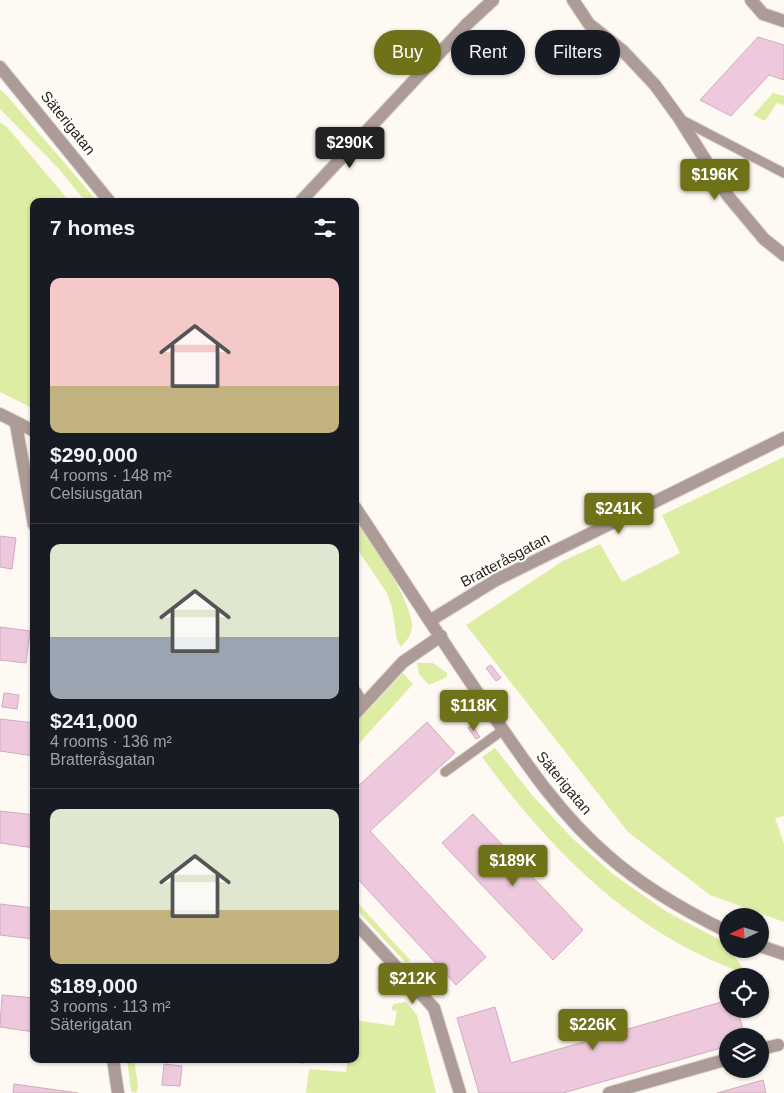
<!DOCTYPE html>
<meta charset="utf-8">
<style>
body{margin:0;font-family:Arial,sans-serif;background:#242831;color:#f1f3f6;height:100vh;display:flex;flex-direction:column;font-size:19px;white-space:nowrap}
*{box-sizing:border-box;margin:0}
p{font-size:16px;color:#9ea1a6}
.icon{flex:none;width:28px;height:28px;fill:none;stroke:currentColor;stroke-width:2;stroke-linecap:round;stroke-linejoin:round}
.map{position:relative;flex:1;overflow:hidden}
.drawer{position:absolute;left:30px;top:198px;width:329px;height:865px;display:flex;flex-direction:column;background:#171b24;border-radius:10px;box-shadow:0 1px 4px #0004}
.drawer>*{flex:none}
.top-card{position:absolute;left:374px;top:30px;width:335px;height:45px;display:flex;gap:10px}
.needle{width:32px;rotate:266deg}
.fabs{position:absolute;left:719px;top:908px;display:grid;gap:10px}
.fabs a{display:grid;place-items:center;width:50px;height:50px;border-radius:50%;background:#171b24;box-shadow:0 1px 4px #0004;font-size:25px}
.price{position:absolute;translate:-50% -42px;padding:0 11px;border-radius:5px;background:#6f7218;color:#fff;font-size:16px;line-height:32px;filter:drop-shadow(0 1px 2px #0008)}
.price::after{content:'';position:absolute;left:50%;top:30px;width:15px;height:11px;margin-left:-8px;background:inherit;clip-path:polygon(0 0,100% 0,50% 100%)}
.price.selected{background:#222;color:#fff}
ul{padding:0;list-style:none}
li{display:grid;align-content:center;gap:10px;height:265px;padding:0 20px}
li+li{border-top:1px solid #363941}
li span{display:grid;place-items:center;height:155px;border-radius:10px;color:#555}
li>.icon{margin-inline-start:auto}
span .icon{width:90px;height:90px;fill:#fffc;stroke-width:1}
li b{font-size:21px}
h2{display:flex;justify-content:space-between;align-items:center;height:60px;padding:0 20px;font-size:21px}
.pill{padding:0 18px;border-radius:22px;background:#171b24;box-shadow:0 1px 4px #0004;font-size:18px;line-height:45px}
.pill.selected{background:#6f7218;color:#fff}
.map>svg:first-child{display:block}
.green{fill:#deeda4}
.building{fill:#eec8dc;stroke:#d0abbf}
.lines{fill:none;stroke-linecap:round;stroke-linejoin:round}
.lane-casing{stroke:#dad3cc;stroke-width:11}
.street-casing{stroke:#dad3cc;stroke-width:14}
.lane{stroke:#ad9b98;stroke-width:9}
.street{stroke:#ad9b98;stroke-width:12}
.labels{text-anchor:middle;stroke-width:4;stroke-linejoin:round;paint-order:stroke}
.street-label{font-size:15px;fill:#2f251a;stroke:#fff}
</style>
<div class="map">
<svg width="784" height="1093" viewBox="0 0 784 1093">
<rect width="100%" height="100%" fill="#fff9f3"/>
<path class="green" d="M0,89L8,97L97,201H85L58,168L0,109Z
M773,93L784,96V105L777,103L765,121L753,115Z
M0,122L7,127L69,201H34V409L0,392Z
M784,457V816L775,818L784,844V922L710,895L628,832L466,625L563,561L600,544L622,582L680,553L662,515Z
M355,517C369,536 415,606 412,627C412,635 406,641 401,647L397,640L392,608L387,593L355,546Z
M417,663H433L447,673V677L429,685L419,674Z
M403,673L413,684L355,748V724Z
M495,748L532,795L572,838L614,875L667,912L724,942L747,974C634,936 551,851 482,757Z
M355,900L410,960L406,963L355,908Z
M406,1002L417,1015L436,1093H306L309,1069L346,1072L348,1059H355V1020L394,1026L397,1011L392,1010V1007L394,1004Z
M127,1059H134L138,1086L136,1093L131,1091Z"/>
<path class="building" d="M758,37L784,45V80L769,75L731,116L700,100Z
M0,536L16,538L12,569L0,567Z
M0,627L30,631L26,663L0,660Z
M491,665L501,678L496,681L486,668Z
M4,693L19,695L17,709L2,707Z
M0,719L34,723V756L0,751Z
M427,722L455,753L370,831L486,957L456,985L355,876V789Z
M472,725L480,737L476,739L468,728Z
M0,811L34,815V848L0,843Z
M473,814L583,930L553,960L442,843Z
M0,904L34,908V939L0,935Z
M2,995L34,998V1032L0,1027Z
M728,1000V1009H737L745,1036H728V1046L563,1093H479L457,1018L495,1007L511,1063Z
M268,1059H304V1063Z
M164,1064L182,1066L180,1086L162,1085Z
M763,1080L766,1093H717Z
M14,1084L78,1093H13Z"/>
<g class="lines">
<g class="lane-casing">
<path id="lane" d="M680,119L784,173
M445,772L503,730"/>
</g>
<g class="street-casing">
<path id="street" d="M573,0L589,24L623,51L655,85L679,118L728,196L764,239L784,255
M751,0L763,14L784,21
M0,67L109,201
M301,201L466,25L493,0
M0,414L34,431
M16,424L34,525
M355,507C398,572 440,638 484,702C521,756 557,812 607,855C642,886 685,911 728,932
M431,620L496,580L784,438
M355,692L363,705
M355,714L403,662L441,636
M355,922L434,1008L460,1093
M760,946L784,954
M760,1049L778,1045
M113,1059L118,1093
M609,1093L728,1059"/>
</g>
<use href="#lane" class="lane"/>
<use href="#street" class="street"/>
</g>
<g class="labels">
<g class="street-label">
<text transform="translate(68 123) rotate(51)" y="5">Säterigatan</text>
<text transform="translate(505 560) rotate(-28)" y="5">Bratteråsgatan</text>
<text transform="translate(564 783) rotate(50)" y="5">Säterigatan</text>
</g>
</g>
</svg>
<div class="fabs">
<a><svg class="needle" viewBox="-14 -14 28 28"><path d="M0-13l5 13h-10z" fill="#e53935"/><path d="M0 13l5-13h-10z" fill="#9ea1a6"/></svg></a>
<a><svg class="icon" aria-label="locate" viewBox="0 0 24 24"><circle cx="12" cy="12" r="6"/><path d="M12 2v4M12 18v4M2 12h4M18 12h4"/></svg></a>
<a><svg class="icon" aria-label="layers" viewBox="0 0 24 24"><path d="M12 4l9 5-9 5-9-5zM3 14l9 5 9-5"/></svg></a>
</div>
<b class="price selected" style="left:350px;top:169px">$290K</b>
<b class="price" style="left:715px;top:201px">$196K</b>
<b class="price" style="left:619px;top:535px">$241K</b>
<b class="price" style="left:474px;top:732px">$118K</b>
<b class="price" style="left:513px;top:887px">$189K</b>
<b class="price" style="left:413px;top:1005px">$212K</b>
<b class="price" style="left:593px;top:1051px">$226K</b>
<div class="top-card">
<a class="pill selected">Buy</a>
<a class="pill">Rent</a>
<a class="pill">Filters</a>
</div>
<section class="drawer">
<h2>7 homes<svg class="icon" aria-label="filters" viewBox="0 0 24 24"><path d="M4 7h16M4 17h16"/><circle cx="9" cy="7" r="2"/><circle cx="15" cy="17" r="2"/></svg></h2>
<ul>
<li><span style="background:linear-gradient(#f6c9c9 70%,#c2b280 0)"><svg class="icon" aria-label="home" viewBox="0 0 24 24"><path d="M3 11l9-7 9 7M6 9v11h12V9"/></svg></span><div><b>$290,000</b><p>4 rooms · 148 m²</p><p>Celsiusgatan</p></div></li>
<li><span style="background:linear-gradient(#dfe7d0 60%,#9aa5b1 0)"><svg class="icon" aria-label="home" viewBox="0 0 24 24"><path d="M3 11l9-7 9 7M6 9v11h12V9"/></svg></span><div><b>$241,000</b><p>4 rooms · 136 m²</p><p>Bratteråsgatan</p></div></li>
<li><span style="background:linear-gradient(#dfe7d0 65%,#c2b280 0)"><svg class="icon" aria-label="home" viewBox="0 0 24 24"><path d="M3 11l9-7 9 7M6 9v11h12V9"/></svg></span><div><b>$189,000</b><p>3 rooms · 113 m²</p><p>Säterigatan</p></div></li>
</ul>
</section>
</div>
